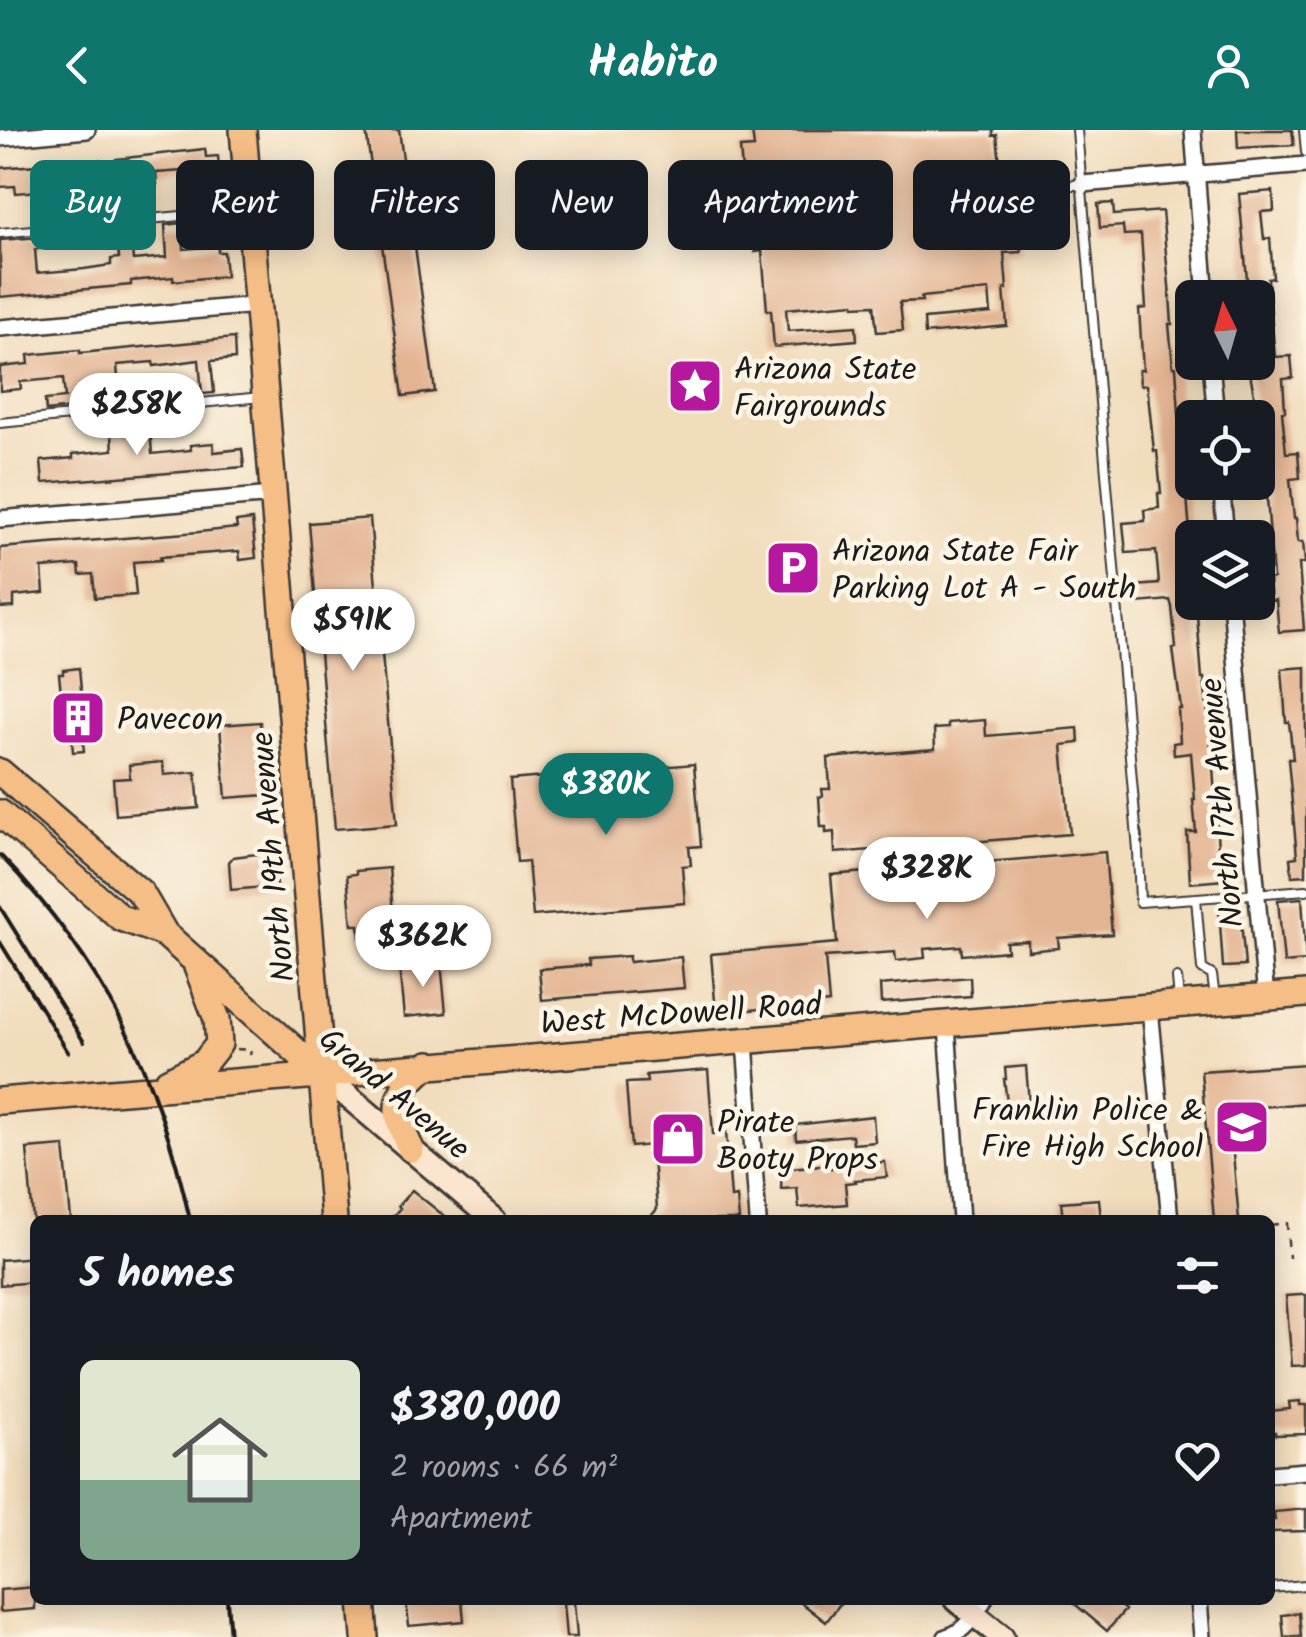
<!DOCTYPE html>
<meta charset="utf-8">
<style>
body{margin:0;font-family:Kalam,sans-serif;background:#242831;color:#f1f3f6;height:100vh;display:flex;flex-direction:column;font-size:38px;white-space:nowrap}
*{box-sizing:border-box;margin:0}
p{font-size:32px;color:#9ea1a6}
.icon{flex:none;width:55px;height:55px;fill:none;stroke:currentColor;stroke-width:2;stroke-linecap:round;stroke-linejoin:round}
.map{position:relative;flex:1;overflow:hidden}
.sheet{position:absolute;left:30px;top:1085px;width:1245px;height:390px;display:flex;flex-direction:column;background:#171b24;border-radius:15px;box-shadow:0 5px 25px #0003}
.sheet>*{flex:none}
.guide{position:absolute;left:30px;top:30px;width:1248px;height:90px;display:flex;gap:20px}
.needle{width:65px;rotate:355deg}
.tools{position:absolute;left:1175px;top:150px;display:grid;gap:20px}
.tools a{display:grid;place-items:center;width:100px;height:100px;border-radius:15px;background:#171b24;box-shadow:0 5px 25px #0003;font-size:50px}
.price{position:absolute;translate:-50% -85px;padding:0 22px;border-radius:35px;background:#fff;color:#222;font-size:32px;line-height:65px;filter:drop-shadow(0 2px 5px #0008)}
.price::after{content:'';position:absolute;left:50%;top:60px;width:30px;height:22px;margin-left:-15px;background:inherit;clip-path:polygon(0 0,100% 0,50% 100%)}
.price.on{background:#0f766e;color:#fff}
ul{padding:0;list-style:none}
li{display:flex;align-items:center;gap:30px;height:250px;padding:0 50px}
li+li{border-top:2px solid #363941}
li span{display:grid;place-items:center;flex:none;width:280px;height:200px;border-radius:15px;color:#555}
li>.icon{margin-inline-start:auto}
span .icon{width:120px;height:120px;fill:#fffc;stroke-width:1}
li b{font-size:42px}
h2{display:flex;justify-content:space-between;align-items:center;height:120px;padding:0 50px;font-size:42px}
.tag{padding:0 35px;border-radius:15px;background:#171b24;box-shadow:0 5px 25px #0003;font-size:35px;line-height:90px}
.tag.on{background:#0f766e;color:#fff}
header{display:flex;justify-content:space-between;align-items:center;height:130px;padding:0 50px;background:#0f766e;color:#fff;font-size:45px;font-weight:600}
.map>svg:first-child{display:block}
.building{fill:#e3b492}
.lines{fill:none;stroke-linecap:round;stroke-linejoin:round}
.service-casing{stroke:#3c3934;stroke-width:12}
.minor-casing{stroke:#3c3934;stroke-width:20}
.secondary-casing{stroke:#3c3934;stroke-width:28}
.primary-casing{stroke:#3c3934;stroke-width:30}
.path{stroke:#3c3934;stroke-width:2.5;stroke-dasharray:8 8;stroke-linecap:butt}
.service{stroke:#fff;stroke-width:8}
.minor{stroke:#fff;stroke-width:15}
.secondary{stroke:#fbe5cf;stroke-width:22}
.primary{stroke:#f6be87;stroke-width:25}
.rail{stroke:#1c1c1c;stroke-width:4}
.labels{text-anchor:middle;stroke-width:9;stroke-linejoin:round;paint-order:stroke}
.poi-label{font-size:32px;fill:#1c1c1c;stroke:#fcf5e5;text-anchor:start}
.street-label{font-size:32px;fill:#1c1c1c;stroke:#fcf5e5}
</style>
<header><svg class="icon" aria-label="back" viewBox="0 0 24 24"><path d="M15 5l-7 7 7 7"/></svg>Habito<svg class="icon" aria-label="person" viewBox="0 0 24 24"><circle cx="12" cy="8" r="4"/><path d="M4 21q1-7 8-7t8 7"/></svg></header>
<div class="map">
<svg width="1306" height="1507" viewBox="0 0 1306 1507">
<rect width="100%" height="100%" fill="#fcf5e5"/>
<filter id="ink" filterUnits="userSpaceOnUse"><feTurbulence type="fractalNoise" baseFrequency=".01" numOctaves="2"/><feDisplacementMap in="SourceGraphic" scale="20" xChannelSelector="R" yChannelSelector="G"/><feConvolveMatrix kernelMatrix="1 2 1 2 8 2 1 2 1" color-interpolation-filters="sRGB"/></filter>
<filter id="wash" filterUnits="userSpaceOnUse"><feTurbulence type="fractalNoise" baseFrequency=".0048" numOctaves="4" result="noise"/><feDisplacementMap in="SourceGraphic" scale="40" xChannelSelector="R" yChannelSelector="G"/><feGaussianBlur stdDeviation="2.25" result="paint"/><feColorMatrix in="noise" values="0 0 0 0 0 0 0 0 0 0 0 0 0 0 0 0 0 1.4 0 .05"/><feComposite in="paint" operator="in"/></filter>
<g filter="url(#wash)">
<rect width="100%" height="100%" fill="#f1dcbc"/>
<g id="blocks">
<path class="building" d="M366,0H399L435,262L403,266Z
M752,0H993V6L997,5L1003,63L1016,62L1021,122L1004,123L1007,159H1004L1007,196L925,204L924,189L991,183L989,160L921,167L922,171L900,172L903,200L877,202L874,175L854,176V173L786,179L788,201L856,196L857,210L774,217L771,180H767L762,121L755,122L754,105L748,106L740,18L754,17Z
M1237,0H1292L1294,15L1238,18Z
M205,19L206,27L218,26L220,51L207,52L206,44L197,45V40L156,43L157,54L132,56L135,75L123,76L116,29Z
M100,30L101,52L87,53L88,64L73,65V61L49,63V60L16,63L15,56L0,57V38Z
M1273,61L1274,81L1261,82L1264,109L1270,108L1273,148L1268,149L1275,227L1291,226L1293,248L1283,249L1285,281L1282,282L1286,323L1298,322L1300,348L1290,349L1294,388H1296L1298,412H1303L1305,433L1299,434L1304,500L1279,502L1276,470L1271,471L1269,449L1273,448L1263,314L1248,232H1258V159L1248,160L1239,64Z
M1113,73L1114,85L1162,81L1170,166L1172,194H1169L1173,237H1176L1180,299H1182L1188,353L1186,354L1191,415L1192,472H1196L1202,548H1204L1213,635L1219,736H1223L1224,750L1190,753L1187,702H1196L1193,670H1195L1191,623L1174,625L1173,613L1180,612L1178,579H1181L1173,519L1176,518L1172,477L1170,470L1137,473L1135,456L1159,454L1156,421L1126,423L1123,393L1145,391L1144,380L1159,378L1158,363H1161L1157,321H1154L1147,255H1140L1139,240H1143L1139,179L1146,178L1141,104L1124,105L1123,96L1100,98L1098,74Z
M182,93L184,119L218,116V122H224L226,146L173,151V147L131,151V155L0,167V110L41,107L42,118L35,119L37,143L84,139L111,135V129L119,128L116,100L130,98L133,130L167,127L165,95Z
M234,208L235,229L211,231L214,263L202,264L199,230L154,236L153,232L117,235L118,248L88,251L90,276L46,281L45,270L65,268L63,248L20,252L21,259L0,261V237L29,234L28,225L80,220V223Z
M142,286H152L153,298H150L152,324L191,320L190,315L213,313L214,322L242,319L244,337L43,353L41,331L73,328V324L113,320L111,292L142,290Z
M370,388L397,694L335,699L309,393Z
M252,390L256,428L240,430L239,421L160,427L161,430L133,432L136,465L95,468L93,444L80,445L79,435L42,438L44,463L14,466V477L0,478V418L199,402L237,398L236,392Z
M1306,537V745L1292,746L1290,728L1297,727L1288,629H1293L1289,592H1286L1282,539Z
M79,538L82,571L90,570L93,602L82,603L84,621L73,622L71,600L65,601L59,544H63V540Z
M985,590L986,606L1078,598L1079,613L1062,615L1070,704L835,723L834,702L826,703V697H821L819,667L823,666L822,659H830L828,628L935,619L934,599L948,598V593Z
M260,592L266,665L226,668L220,595Z
M163,632L164,645L196,642L199,678L116,685L113,649L130,648L129,635Z
M694,634L701,716L689,717L691,735L682,736L685,773L533,786L528,731L517,732L510,650Z
M273,722L276,756L231,760L229,732L233,727Z
M1105,722L1112,804L1058,808L1059,818L1028,821V811L1006,812L1007,821L962,825L961,816L924,819L925,828L896,831L895,822L825,827L829,873L716,883L711,824L837,813L831,745Z
M389,738L395,804L360,807L359,795H352L347,745L356,744V741Z
M1302,768L1306,831L1284,833L1278,770Z
M1240,778L1245,836L1223,837L1219,779Z
M629,826V832L681,827L684,858L542,870L539,839L589,835L588,829Z
M441,832L446,883L404,887L399,836Z
M970,847L971,866L881,873L880,855Z
M1306,934V973L1229,980L1239,1090H1214L1201,941Z
M1026,936L1030,986L1009,988L1004,949H1006L1005,938Z
M708,940L713,1004L726,1002L731,1068L737,1067L739,1090H648L657,1079L652,1015L631,1017L626,953L647,952L646,945Z
M873,986L875,1012L853,1014L852,1005L796,1010L795,995Z
M64,1016L71,1090H33L27,1019Z
M885,1032L887,1047L855,1050L856,1052L845,1053L847,1074L799,1078L797,1058L781,1059L782,1039L831,1034V1038Z
M412,1060L449,1090H390L400,1078L398,1076Z
M1099,1069L1101,1090H1063L1061,1072Z
M35,1127V1152L0,1155V1130Z
M1300,1165H1306V1235L1292,1236L1286,1166Z
M1300,1271V1275H1306V1304L1275,1305V1302L1270,1303V1281L1290,1279L1289,1272Z
M1306,1379V1401L1272,1402L1271,1390H1275L1274,1382Z
M35,1457V1479L0,1482V1460Z
M406,1470H462L464,1491L409,1496Z
M798,1470H843L826,1492Z
M1070,1470H1114L1125,1480L1107,1501Z
M574,1472L577,1507H566L563,1473Z
M1299,1483L1301,1507H1284L1282,1485Z"/>
</g>
</g>
<g filter="url(#ink)">
<use href="#blocks" fill-opacity="0" stroke="#3c3934" stroke-width="2.5"/>
<g class="lines">
<g class="service-casing">
<path id="service" d="M1077,0L1138,721L1140,772L1306,760
M1304,0L1306,22
M1057,57L1082,54
M0,103L245,80
M0,293L261,267
M1196,768L1202,839L1212,845L1215,868
M1177,848L1179,871
M1270,1458L1306,1455"/>
</g>
<g class="minor-casing">
<path id="minor" d="M1193,0L1206,168
M0,8L87,0
M1082,54L1306,35
M0,198L257,175
M1211,232L1216,288
M1221,352L1226,408
M0,389L273,365
M1231,472L1266,868
M1150,878L1170,1090
M947,896L961,1090
M745,912L758,1090
M1270,1344L1306,1341
M1199,1470L1202,1507
M946,1507C964,1503 975,1485 984,1470"/>
</g>
<g class="secondary-casing">
<path id="secondary" d="M323,945L494,1090
M956,1470L1002,1507"/>
</g>
<g class="primary-casing">
<path id="primary" d="M243,0L334,1090
M0,642L141,763L165,804L323,945
M0,683L121,788L165,804
M168,951L204,933L219,914L217,889L197,837
M0,971C435,933 871,903 1306,864
M411,1019C390,978 393,963 429,934
M362,1470L365,1507"/>
</g>
<path class="path" d="M236,919L251,920L250,925
M1270,1095L1287,1093L1289,1128"/>
<use href="#service" class="service"/>
<use href="#minor" class="minor"/>
<use href="#secondary" class="secondary"/>
<use href="#primary" class="primary"/>
<path class="rail" d="M0,725C105,833 158,944 190,1090
M0,777L84,912
M0,812L68,922
M227,1470L230,1507"/>
</g>
</g>
<defs>
<g id="sight-square" transform="scale(2.875)"><rect x="-9" y="-9" width="18" height="18" rx="4" fill="#b5179e" stroke="#fcf5e5"/><path d="M0-6L1.8-2.2L6-1.7L2.9 1.2L3.7 5.4L0 3.3L-3.7 5.4L-2.9 1.2L-6-1.7L-1.8-2.2Z" fill="#fff"/></g>
<g id="parking-square" transform="scale(2.875)"><rect x="-9" y="-9" width="18" height="18" rx="4" fill="#b5179e" stroke="#fcf5e5"/><path d="M-3.5-5.5H1a3.5 3.5 0 0 1 0 7H-1V5.5H-3.5ZM-1-3.4V-.6H.8a1.4 1.4 0 0 0 0-2.8Z" fill="#fff"/></g>
<g id="building-square" transform="scale(2.875)"><rect x="-9" y="-9" width="18" height="18" rx="4" fill="#b5179e" stroke="#fcf5e5"/><path d="M-4-6H4V6H1V3H-1V6H-4ZM-2.5-4.3h1.7v1.8h-1.7ZM.8-4.3h1.7v1.8H.8ZM-2.5-1h1.7V.8h-1.7ZM.8-1h1.7V.8H.8Z" fill="#fff"/></g>
<g id="school-square" transform="scale(2.875)"><rect x="-9" y="-9" width="18" height="18" rx="4" fill="#b5179e" stroke="#fcf5e5"/><path d="M0-5L7-2L0 1L-7-2ZM-4 1L0 2.5L4 1V4Q0 6-4 4Z" fill="#fff"/></g>
<g id="shop-square" transform="scale(2.875)"><rect x="-9" y="-9" width="18" height="18" rx="4" fill="#b5179e" stroke="#fcf5e5"/><path d="M-5-2.5h2.3a2.7 3.5 0 0 1 5.4 0H5L5.5 6h-11ZM-1.5-2.5h3a1.5 2.3 0 0 0-3 0Z" fill="#fff"/></g>
</defs>
<g fill-rule="evenodd">
<use href="#sight-square" x="695" y="256"/>
<use href="#parking-square" x="793" y="438"/>
<use href="#building-square" x="78" y="588"/>
<use href="#school-square" x="1242" y="997"/>
<use href="#shop-square" x="678" y="1009"/>
</g>
<g class="labels">
<g class="poi-label">
<text x="734" y="249">Arizona State<tspan x="734" dy="37">Fairgrounds</tspan></text>
<text x="832" y="431">Arizona State Fair<tspan x="832" dy="37">Parking Lot A - South</tspan></text>
<text x="117" y="599">Pavecon</text>
<text x="1203" y="990" text-anchor="end">Franklin Police &amp;<tspan x="1203" dy="37">Fire High School</tspan></text>
<text x="717" y="1002">Pirate<tspan x="717" dy="37">Booty Props</tspan></text>
</g>
<g class="street-label">
<text transform="translate(1221 673) rotate(-95)" y="11">North 17th Avenue</text>
<text transform="translate(272 727) rotate(-95)" y="11">North 19th Avenue</text>
<text transform="translate(681 883) rotate(-4)" y="11">West McDowell Road</text>
<text transform="translate(395 963) rotate(40)" y="11">Grand Avenue</text>
</g>
</g>
</svg>
<div class="tools">
<a><svg class="needle" viewBox="-14 -14 28 28"><path d="M0-13l5 13h-10z" fill="#e53935"/><path d="M0 13l5-13h-10z" fill="#9ea1a6"/></svg></a>
<a><svg class="icon" aria-label="locate" viewBox="0 0 24 24"><circle cx="12" cy="12" r="6"/><path d="M12 2v4M12 18v4M2 12h4M18 12h4"/></svg></a>
<a><svg class="icon" aria-label="layers" viewBox="0 0 24 24"><path d="M12 4l9 5-9 5-9-5zM3 14l9 5 9-5"/></svg></a>
</div>
<b class="price" style="left:137px;top:328px">$258K</b>
<b class="price" style="left:353px;top:544px">$591K</b>
<b class="price on" style="left:606px;top:708px">$380K</b>
<b class="price" style="left:927px;top:792px">$328K</b>
<b class="price" style="left:423px;top:860px">$362K</b>
<div class="guide">
<a class="tag on">Buy</a>
<a class="tag">Rent</a>
<a class="tag">Filters</a>
<a class="tag">New</a>
<a class="tag">Apartment</a>
<a class="tag">House</a>
</div>
<section class="sheet">
<h2>5 homes<svg class="icon" aria-label="filters" viewBox="0 0 24 24"><path d="M4 7h16M4 17h16"/><circle cx="9" cy="7" r="2"/><circle cx="15" cy="17" r="2"/></svg></h2>
<ul>
<li><span style="background:linear-gradient(#dfe7d0 60%,#7fa58c 0)"><svg class="icon" aria-label="home" viewBox="0 0 24 24"><path d="M3 11l9-7 9 7M6 9v11h12V9"/></svg></span><div><b>$380,000</b><p>2 rooms · 66 m²</p><p>Apartment</p></div><svg class="icon" aria-label="heart" viewBox="0 0 24 24"><path d="M12 20l-8-8c-3-5 5-10 8-4 3-6 11-1 8 4z"/></svg></li>
</ul>
</section>
</div>
